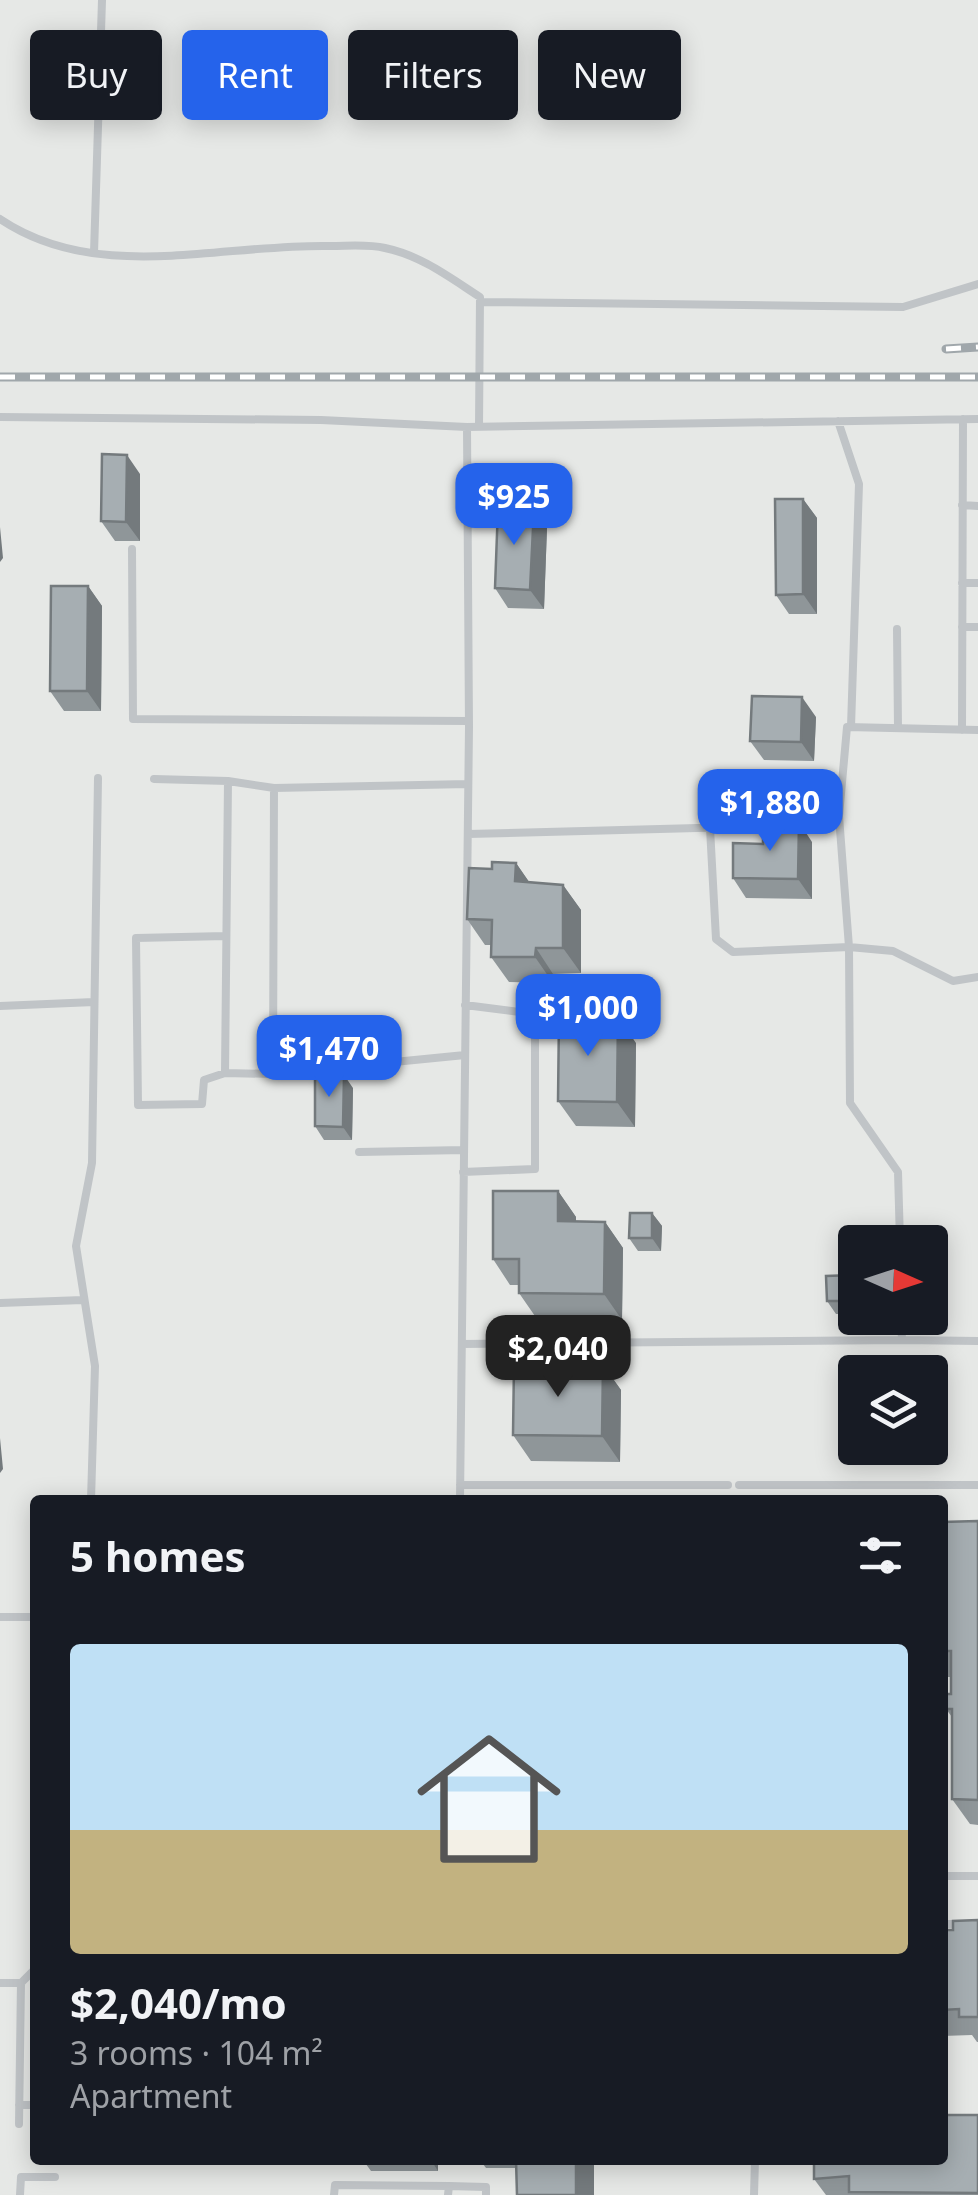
<!DOCTYPE html>
<meta charset="utf-8">
<style>
body{margin:0;font-family:"Noto Sans",sans-serif;background:#20242c;color:#f1f3f6;height:100vh;display:flex;flex-direction:column;font-size:38px;white-space:nowrap}
*{box-sizing:border-box;margin:0}
p{font-size:32px;color:#9ea1a6}
.icon{flex:none;width:55px;height:55px;fill:none;stroke:currentColor;stroke-width:2;stroke-linecap:round;stroke-linejoin:round}
.map{position:relative;flex:1;overflow:hidden}
.details{position:absolute;left:30px;top:1495px;width:918px;height:670px;display:flex;flex-direction:column;background:#171b24;border-radius:10px;box-shadow:0 5px 25px #0003}
.details>*{flex:none}
.banner{position:absolute;left:30px;top:30px;width:920px;height:90px;display:flex;gap:20px}
.needle{width:65px;rotate:93deg}
.tools{position:absolute;left:838px;top:1225px;display:grid;gap:20px}
.tools a{display:grid;place-items:center;width:110px;height:110px;border-radius:10px;background:#171b24;box-shadow:0 5px 25px #0003;font-size:50px}
.price{position:absolute;translate:-50% -85px;padding:0 22px;border-radius:20px;background:#2563eb;color:#fff;font-size:32px;line-height:65px;filter:drop-shadow(0 2px 5px #0008)}
.price::after{content:'';position:absolute;left:50%;top:60px;width:30px;height:22px;margin-left:-15px;background:inherit;clip-path:polygon(0 0,100% 0,50% 100%)}
.price.selected{background:#222;color:#fff}
ul{padding:0;list-style:none}
li{display:grid;align-content:center;gap:20px;height:530px;padding:0 40px}
li+li{border-top:2px solid #363941}
li span{display:grid;place-items:center;height:310px;border-radius:10px;color:#555}
li>.icon{margin-inline-start:auto}
span .icon{width:180px;height:180px;fill:#fffc;stroke-width:1}
li b{font-size:42px}
h2{display:flex;justify-content:space-between;align-items:center;height:120px;padding:0 40px;font-size:42px}
.tag{padding:0 35px;border-radius:10px;background:#171b24;box-shadow:0 5px 25px #0003;font-size:35px;line-height:90px}
.tag.selected{background:#2563eb;color:#fff}
.map>svg:first-child{display:block}
.built{fill:#e6e8e6;fill-rule:evenodd}
.lines{fill:none;stroke-linecap:round;stroke-linejoin:round}
.lane{stroke:#c0c4c7;stroke-width:8}
.rail-casing{stroke:#a0a7ab;stroke-width:9}
.rail{stroke:#fff;stroke-width:5;stroke-dasharray:15;stroke-linecap:butt}
.wall{fill:#8f9699}
.shaded-wall{fill:#747a7d}
.building{fill:#a6aeb2;stroke:#747a7d;stroke-width:2.5}
</style>
<div class="map">
<svg width="978" height="2195" viewBox="0 0 978 2195">
<rect width="100%" height="100%" fill="#f8f8f6"/>
<path class="built" d="M0,0H978V2195H0ZM855,1242H930V1318H855ZM855,1372H930V1448H855ZM35,1500H942V2160H35Z"/>
<g class="lines">
<path class="lane" d="M0,219C98,285 222,243 331,246C349,246 368,244 385,248C422,256 449,277 480,297L479,427
M94,253L102,0
M480,302L903,307L978,284
M0,417L321,420L467,427
M838,421L859,484L851,727
M962,505L978,506
M132,549L133,719L469,721
M962,583H978
M962,627H978
M897,629L898,728
M962,730L963,419
M154,779L228,781
M792,826L839,825
M710,828L716,939L733,952L849,947L893,951L953,981L978,977
M468,834L773,826
M0,1006L94,1002
M465,1055L273,1074L274,788L468,784
M225,1073L204,1080L202,1104L138,1105L136,938L226,936
M273,1074L225,1073L228,781L274,788
M359,1152L464,1150
M463,1172L535,1169V1014L465,1005
M900,1242L898,1172L850,1103L849,947L839,816L847,727L978,730
M0,1303L83,1300
M901,1318L902,1340L978,1341
M462,1344L902,1340
M460,1485H728
M739,1485H978
M91,1500L95,1366L76,1246L92,1163L98,778
M460,1500L469,727L467,427L978,419
M0,1617H35
M942,1876H978
M942,1924H978
M0,1983H21L19,2124
M21,1983L35,1969
M19,2105H35
M20,2195L21,2177H55
M334,2195L335,2185L449,2186
M448,2195L449,2186L486,2187V2195
M754,2195L755,2160"/>
<g class="rail-casing">
<path id="rail" d="M946,349L978,347
M0,377H978"/>
</g>
<use href="#rail" class="rail"/>
</g>
<path class="wall" d="M140,474V541H115L101,521Z
M803,499L817,518V614H789L776,595Z
M534,508L547,528L544,609L508,608L495,588Z
M88,586L102,606L101,711H64L50,691Z
M816,717L814,761L764,760L750,741Z
M812,842V899L746,898L733,878Z
M516,863L529,882L563,885L581,910V973L553,974V983L509,982L491,957V945H485L467,919L492,869Z
M636,1043L635,1127L576,1126L558,1101Z
M353,1088L352,1140H324L315,1126Z
M558,1191L576,1217V1222H605L623,1248L622,1320L537,1319L519,1293V1285H510L493,1259Z
M652,1213L662,1226L661,1251H638L629,1238Z
M854,1275L855,1314H836L827,1301Z
M603,1365L621,1390L620,1462L531,1461L513,1435Z
M978,1521V1825L970,1824L952,1799V1717L946,1709L951,1694V1677H942V1522Z
M978,1920V2042H977L972,2035L942,2036V1930H953Z
M978,2115V2195H826L814,2179Z
M363,2160H438V2171H371Z
M480,2160H594V2195H517L516,2168H486Z"/>
<path class="shaded-wall" d="M127,455L140,474V541L126,522Z
M803,499L817,518V614L803,594Z
M534,508L547,528L544,609L530,590Z
M0,527L3,558L0,562Z
M88,586L102,606L101,711L87,691Z
M802,697L816,717L814,761L801,742Z
M799,822L812,842V899L798,879Z
M516,863L534,889L515,881Z
M563,885L581,910V973L563,948Z
M536,948L553,974V983L535,957Z
M618,1017L636,1043L635,1127L617,1102Z
M344,1075L353,1088L352,1140L343,1127Z
M558,1191L576,1217V1247L558,1221Z
M652,1213L662,1226L661,1251L652,1238Z
M605,1222L623,1248L622,1320L604,1294Z
M603,1365L621,1390L620,1462L602,1436Z
M0,1438L3,1469L0,1473Z
M431,2160H438V2171Z
M576,2160H594V2195H576Z"/>
<path class="building" d="M102,454L127,455L126,522L101,521Z
M775,499H803V594L776,595Z
M498,507L534,508L530,590L495,588Z
M51,586H88L87,691H50Z
M752,696L802,697L801,742L750,741Z
M763,822H799L798,879L733,878V843L763,844Z
M492,862L516,863L515,881L563,885V948H536L535,957H491L492,920L467,919L469,868L492,869Z
M559,1016L618,1017L617,1102L558,1101Z
M315,1074L344,1075L343,1127L315,1126Z
M493,1191H558V1221L605,1222L604,1294L519,1293V1259H493Z
M630,1213H652V1238H629Z
M854,1275L855,1301H827L826,1276Z
M514,1364L603,1365L602,1436L513,1435Z
M978,1521V1800L952,1799V1709H946V1694H951V1651H942V1522Z
M978,1920V2017H959V2009L942,2010V1930H953V1921Z
M942,2115H978V2193L849,2192V2176L814,2179V2160H942Z
M516,2160H576V2195H517Z"/>
</svg>
<div class="tools">
<a><svg class="needle" viewBox="-14 -14 28 28"><path d="M0-13l5 13h-10z" fill="#e53935"/><path d="M0 13l5-13h-10z" fill="#9ea1a6"/></svg></a>
<a><svg class="icon" aria-label="layers" viewBox="0 0 24 24"><path d="M12 4l9 5-9 5-9-5zM3 14l9 5 9-5"/></svg></a>
</div>
<b class="price" style="left:514px;top:548px">$925</b>
<b class="price" style="left:770px;top:854px">$1,880</b>
<b class="price" style="left:588px;top:1059px">$1,000</b>
<b class="price" style="left:329px;top:1100px">$1,470</b>
<b class="price selected" style="left:558px;top:1400px">$2,040</b>
<div class="banner">
<a class="tag">Buy</a>
<a class="tag selected">Rent</a>
<a class="tag">Filters</a>
<a class="tag">New</a>
</div>
<section class="details">
<h2>5 homes<svg class="icon" aria-label="filters" viewBox="0 0 24 24"><path d="M4 7h16M4 17h16"/><circle cx="9" cy="7" r="2"/><circle cx="15" cy="17" r="2"/></svg></h2>
<ul>
<li><span style="background:linear-gradient(#bfe0f5 60%,#c2b280 0)"><svg class="icon" aria-label="home" viewBox="0 0 24 24"><path d="M3 11l9-7 9 7M6 9v11h12V9"/></svg></span><div><b>$2,040/mo</b><p>3 rooms · 104 m²</p><p>Apartment</p></div></li>
</ul>
</section>
</div>
